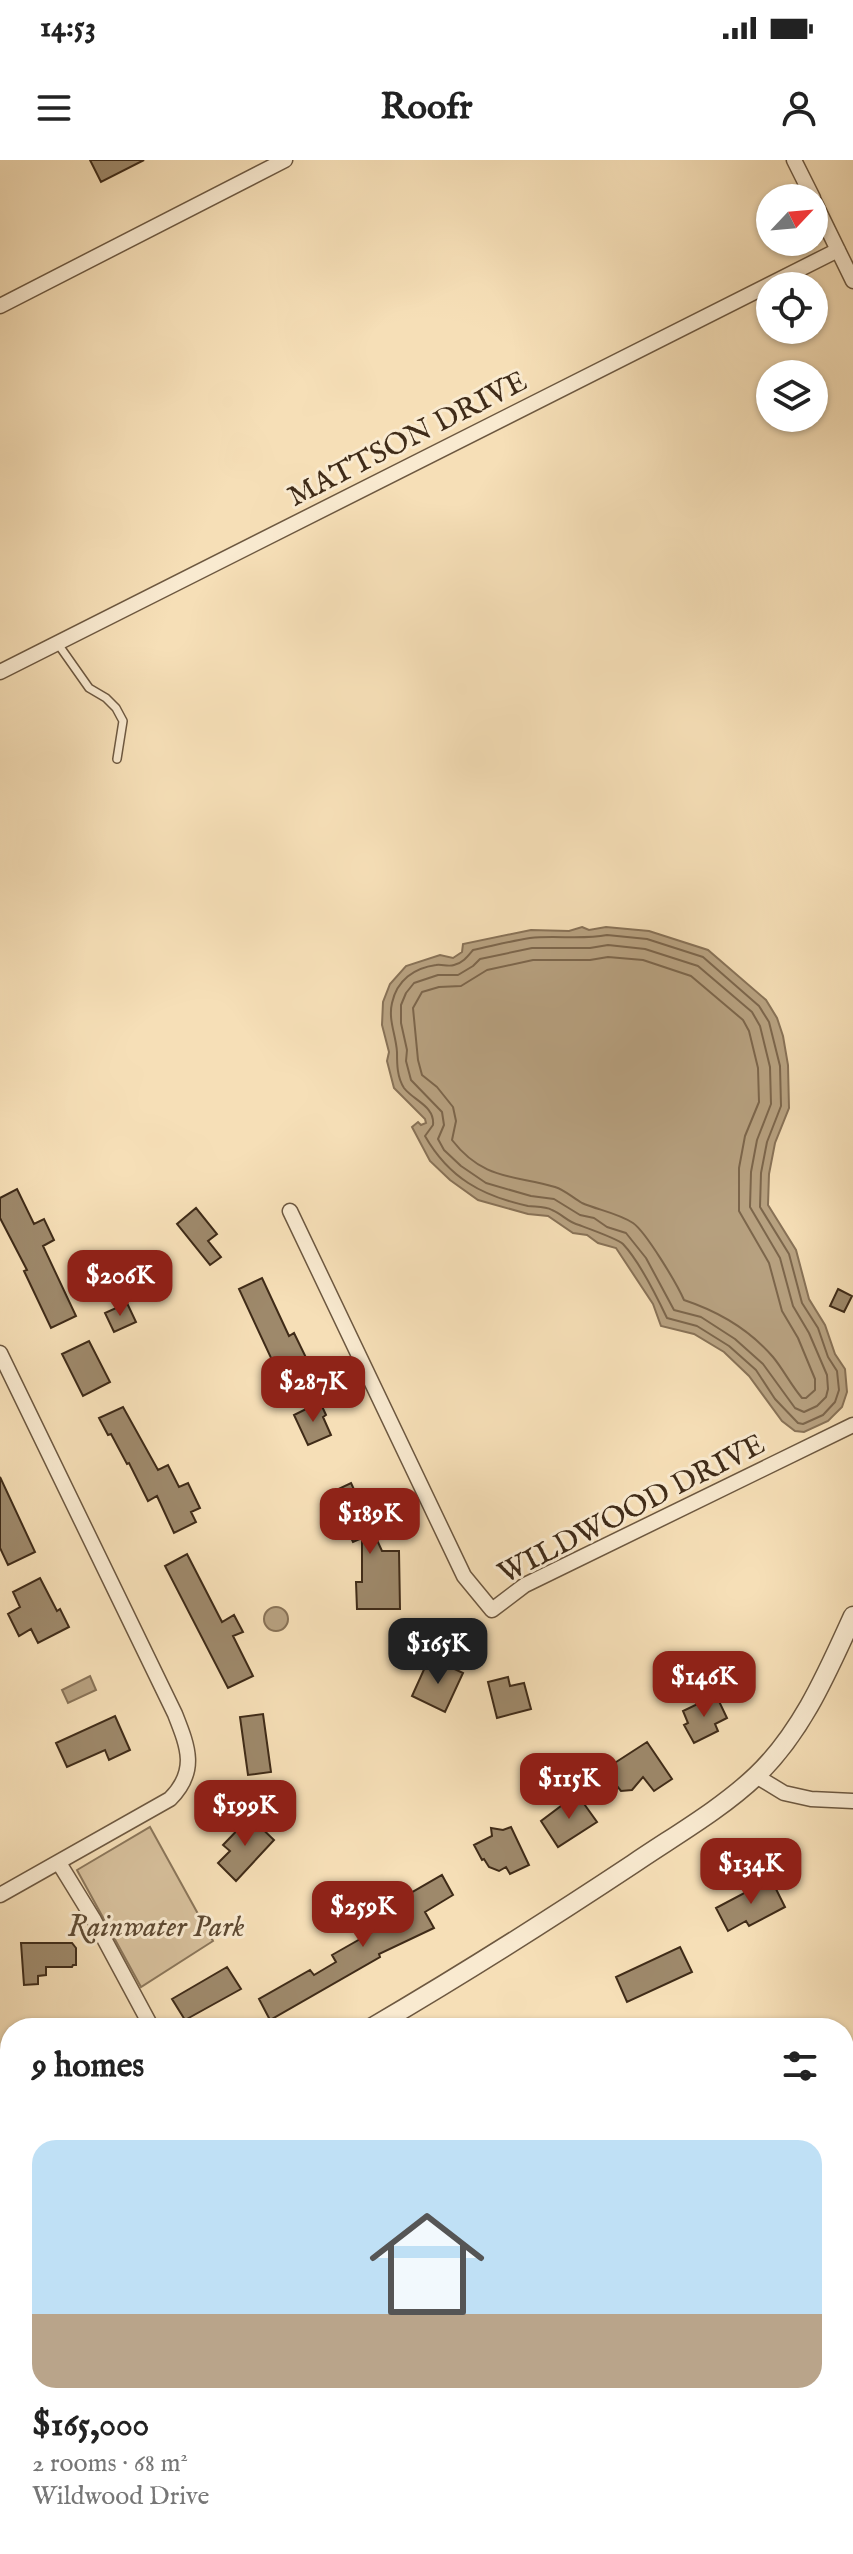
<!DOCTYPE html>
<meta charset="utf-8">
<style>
body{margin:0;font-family:"IM FELL English",serif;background:#f6f6f6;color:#222;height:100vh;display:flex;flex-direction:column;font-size:30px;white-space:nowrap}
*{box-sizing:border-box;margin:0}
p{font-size:26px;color:#767676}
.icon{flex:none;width:44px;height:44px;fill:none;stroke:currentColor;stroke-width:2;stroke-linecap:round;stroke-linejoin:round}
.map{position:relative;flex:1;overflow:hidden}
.side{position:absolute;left:0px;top:1858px;width:854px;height:536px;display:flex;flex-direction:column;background:#fff;border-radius:32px 32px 0 0;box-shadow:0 2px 6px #0004}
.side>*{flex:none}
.needle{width:52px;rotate:64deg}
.fabs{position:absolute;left:756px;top:24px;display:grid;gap:16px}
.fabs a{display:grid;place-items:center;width:72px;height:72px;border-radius:50%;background:#fff;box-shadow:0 2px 6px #0004;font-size:40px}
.price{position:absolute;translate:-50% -68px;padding:0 18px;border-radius:16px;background:#8f2418;color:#fff;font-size:26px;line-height:52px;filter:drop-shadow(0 2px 4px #0008)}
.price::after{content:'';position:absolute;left:50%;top:48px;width:24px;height:18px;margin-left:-12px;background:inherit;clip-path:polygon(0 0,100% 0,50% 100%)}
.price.on{background:#222;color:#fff}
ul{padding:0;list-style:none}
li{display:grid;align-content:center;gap:16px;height:424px;padding:0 32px}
li span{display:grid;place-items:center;height:248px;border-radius:24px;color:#555}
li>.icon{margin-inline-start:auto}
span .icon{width:144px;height:144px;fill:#fffc;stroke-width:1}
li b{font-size:34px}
h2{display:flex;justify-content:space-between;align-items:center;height:96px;padding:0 32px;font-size:34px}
.status{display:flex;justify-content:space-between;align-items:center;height:56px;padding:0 40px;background:#fff;direction:ltr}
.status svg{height:22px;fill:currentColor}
header{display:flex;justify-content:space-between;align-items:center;height:104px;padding:0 32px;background:#fff;font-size:36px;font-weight:700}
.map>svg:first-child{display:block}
.green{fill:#d7c09c;stroke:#8b765a;stroke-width:2}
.water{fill:#b8a281;stroke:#887257;stroke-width:2}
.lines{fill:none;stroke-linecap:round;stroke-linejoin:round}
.shore{stroke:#7c664c;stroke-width:2}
.building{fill:#9e896b;stroke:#3f2b18;stroke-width:2}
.service-casing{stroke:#6d5840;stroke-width:10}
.minor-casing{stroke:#6d5840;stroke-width:17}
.tertiary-casing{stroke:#6d5840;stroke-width:21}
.service{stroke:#f9ead0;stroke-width:7}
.minor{stroke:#f9ead0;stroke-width:14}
.tertiary{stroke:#f9ead0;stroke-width:18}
.rail{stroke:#3f2b18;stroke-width:5;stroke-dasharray:14 14;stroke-linecap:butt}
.labels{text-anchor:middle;stroke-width:6;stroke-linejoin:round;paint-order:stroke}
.street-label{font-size:30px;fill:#3f2b18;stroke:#f9ead0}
.park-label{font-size:30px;font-style:italic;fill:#5d4932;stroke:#f9ead0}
</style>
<div class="status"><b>14:53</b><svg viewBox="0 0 49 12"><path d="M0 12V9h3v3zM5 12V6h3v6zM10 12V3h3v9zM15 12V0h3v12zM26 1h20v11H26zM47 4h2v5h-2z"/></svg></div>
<header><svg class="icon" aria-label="menu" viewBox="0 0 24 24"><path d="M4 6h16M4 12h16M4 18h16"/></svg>Roofr<svg class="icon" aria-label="person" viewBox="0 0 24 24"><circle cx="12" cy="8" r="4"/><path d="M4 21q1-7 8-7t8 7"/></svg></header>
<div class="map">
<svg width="853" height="2394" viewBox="0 0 853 2394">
<rect width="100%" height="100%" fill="#f6dfb7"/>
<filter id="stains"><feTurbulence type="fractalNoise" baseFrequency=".0025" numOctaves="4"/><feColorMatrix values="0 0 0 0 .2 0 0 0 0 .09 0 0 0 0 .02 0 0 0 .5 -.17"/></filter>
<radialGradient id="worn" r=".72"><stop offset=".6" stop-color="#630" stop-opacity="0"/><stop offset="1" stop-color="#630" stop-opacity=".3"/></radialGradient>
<path class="green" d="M150,1667L213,1781L141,1827L77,1710Z
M853,2148V2394H730L735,2384H844V2166Z"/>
<path class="water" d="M582,767L589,770L606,767L649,771L708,790L766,840L777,858L783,876L788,905L789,948L775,983L769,1014L768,1045L796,1090L809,1139L825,1165L835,1194L845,1209L847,1232L842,1247L828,1261L804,1272L795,1271L782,1261L749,1216L724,1192L694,1174L661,1166L653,1144L616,1088L598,1083L587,1075L573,1073L548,1056L528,1054L478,1040L450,1020L430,1001L412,967L418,962L421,965L426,963L425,959L394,928L387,901L389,892L382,865L383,842L390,824L406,806L440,795L453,798L462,792L463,784L531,770L569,771Z
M264 1459a12 12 0 1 1 24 0a12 12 0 1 1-24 0Z
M90,1516L96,1530L68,1543L62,1530Z
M13,2384H193L198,2394H12Z"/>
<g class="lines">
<path class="shore" d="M607,775L647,779L703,797L759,846L769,862L780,906L781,946L767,982L761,1013L760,1047L789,1094L802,1143L818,1168L828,1197L837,1211L839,1230L835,1242L823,1255L803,1264L798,1263L775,1239L756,1210L729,1186L697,1166L667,1158C657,1137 640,1102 623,1084C618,1079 587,1068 579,1065C569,1063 562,1054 552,1050C545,1046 536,1047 528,1046C482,1036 449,1018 425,976L433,965C435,946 414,941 404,928C397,917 397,904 397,892C396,875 388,860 392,843C397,820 414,808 436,805C442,804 448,807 454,805C463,803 468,796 473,790C492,786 511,781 530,778C556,775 581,780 607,775Z
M608,785L645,789L698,806L752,852L760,866L770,907L771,944L757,980L751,1012L750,1047L780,1098L793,1146L809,1173L827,1215L828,1229L826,1237L817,1246L804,1252L795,1248L763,1204L735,1179L701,1157L674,1150L646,1098L626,1073L607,1067L594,1058L580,1055L554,1039L531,1036L486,1023L461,1006L444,990L438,979L444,965L442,952L411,920L406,901L407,890L401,863V845L406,833L414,823L438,815H458L473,806L480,799L532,788H590Z
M608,797L643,800L691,816L743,860L749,871L758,908L759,942L745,976L739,1008V1051L769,1103L782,1151L798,1178L815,1219V1230L806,1238H802C791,1225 783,1209 773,1197C749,1169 717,1151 684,1140C677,1124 646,1072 633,1063C618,1053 598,1050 582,1043C573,1038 565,1030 555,1027C513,1015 483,1020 452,980L456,961L453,947L437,927L422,915L418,900L413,848L422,832L439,827L461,826L487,810L533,800H590Z"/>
</g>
<path class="building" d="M90,0H144L101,22Z
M17,1029L34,1064L44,1059L54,1080L43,1086L76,1156L51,1168L24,1111L27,1110L0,1058V1038Z
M196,1048L217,1074L208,1081L221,1097L210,1105L177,1064Z
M262,1118L289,1176L294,1173L314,1214L285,1228L239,1129Z
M838,1129L852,1136L844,1152L830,1146Z
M127,1143L136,1162L114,1172L105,1153Z
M89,1181L110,1222L83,1236L62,1194Z
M320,1242L326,1255L323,1257L331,1275L308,1285L294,1255Z
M123,1247L158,1310L168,1305L179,1327L188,1323L200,1348L191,1352L196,1362L174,1373L157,1336L148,1341L129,1303L127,1304L111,1274L108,1275L99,1258Z
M0,1317L35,1392L8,1405L0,1388Z
M351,1323L382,1391H399L400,1449H357L356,1422H362V1378L353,1382L330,1333Z
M187,1394L222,1462L234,1455L243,1472L233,1476L253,1516L228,1528L165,1406Z
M40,1418L57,1451L60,1449L69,1467L38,1483L31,1469L19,1476L8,1454L20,1447L13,1432Z
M444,1504L463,1513L445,1552L412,1536L426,1505L440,1511Z
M508,1517L510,1526L524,1523L531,1549L497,1558L488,1522Z
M716,1535L727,1558L715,1564L718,1571L694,1583L684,1565L688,1563L683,1551Z
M263,1554L271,1612L248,1615L240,1557Z
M115,1556L130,1590L109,1600L105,1590L67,1607L56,1583Z
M647,1582L672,1619L654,1631L643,1617L632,1630L621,1631L608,1615L613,1611L610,1606Z
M577,1634L597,1662L558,1687L541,1661Z
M250,1657L274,1680L236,1721L218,1703L230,1691L223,1685Z
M511,1667L529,1705L510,1714L506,1707L499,1711L489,1707L484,1699L482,1700L474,1685L492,1676L491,1668L503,1670Z
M442,1715L453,1735L425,1752L434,1768L379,1794L380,1797L270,1860L259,1839L310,1810L314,1815L336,1802L332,1795L404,1754L397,1741Z
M771,1719L785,1747L749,1766L746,1761L728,1771L716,1748Z
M21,1783H72L76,1788V1805H73L72,1807H46V1815L38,1816V1824L24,1825Z
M680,1787L692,1812L627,1842L616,1817Z
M227,1807L241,1829L185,1860L172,1839Z"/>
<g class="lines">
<g class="service-casing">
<path id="service" d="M58,484L89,528L106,538L116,548L123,561L117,599"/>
</g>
<g class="minor-casing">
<path id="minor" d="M794,0L813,38
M814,41L853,121
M0,146L285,0
M0,512L838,90
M290,1051L464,1416L492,1450L525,1425L853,1265
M0,1193L175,1554C188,1587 198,1611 170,1639L0,1735
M756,1616L784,1633L811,1639L853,1641
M59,1703L94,1760L152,1868"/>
</g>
<g class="tertiary-casing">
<path id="tertiary" d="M371,1868C460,1816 547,1761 633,1704C674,1676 720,1650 756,1616C802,1572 827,1513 853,1456
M0,2084L10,2078"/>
</g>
<use href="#service" class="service"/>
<use href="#minor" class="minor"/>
<use href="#tertiary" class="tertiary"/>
<path class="rail" d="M844,2098L853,2080
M698,2394L703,2384"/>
</g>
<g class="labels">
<g class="street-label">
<text transform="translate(407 278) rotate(-27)" y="10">MATTSON DRIVE</text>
<text transform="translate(631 1348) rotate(-27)" y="10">WILDWOOD DRIVE</text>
</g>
<g class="park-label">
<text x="156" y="1776">Rainwater Park</text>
</g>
</g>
<rect width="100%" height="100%" filter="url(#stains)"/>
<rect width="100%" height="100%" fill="url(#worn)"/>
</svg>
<div class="fabs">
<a><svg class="needle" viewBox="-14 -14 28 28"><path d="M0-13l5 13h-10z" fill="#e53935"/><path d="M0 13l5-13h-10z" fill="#767676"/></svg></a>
<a><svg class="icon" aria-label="locate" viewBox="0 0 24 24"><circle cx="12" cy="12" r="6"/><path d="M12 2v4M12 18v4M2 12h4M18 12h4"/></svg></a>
<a><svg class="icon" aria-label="layers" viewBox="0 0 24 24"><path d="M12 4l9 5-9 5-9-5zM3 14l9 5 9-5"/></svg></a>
</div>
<b class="price" style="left:120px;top:1158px">$206K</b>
<b class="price" style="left:313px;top:1264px">$287K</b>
<b class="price" style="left:370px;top:1396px">$189K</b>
<b class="price on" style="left:438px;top:1526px">$165K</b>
<b class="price" style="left:704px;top:1559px">$146K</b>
<b class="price" style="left:569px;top:1661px">$115K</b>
<b class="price" style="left:245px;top:1688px">$199K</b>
<b class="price" style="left:751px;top:1746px">$134K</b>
<b class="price" style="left:363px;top:1789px">$259K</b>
<section class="side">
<h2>9 homes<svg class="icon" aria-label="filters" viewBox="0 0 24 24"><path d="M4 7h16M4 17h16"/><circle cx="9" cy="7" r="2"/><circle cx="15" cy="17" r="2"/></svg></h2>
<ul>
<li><span style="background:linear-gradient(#bfe0f5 70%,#b9a48a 0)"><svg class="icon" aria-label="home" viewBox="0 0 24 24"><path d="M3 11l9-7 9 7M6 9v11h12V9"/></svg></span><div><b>$165,000</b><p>2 rooms · 68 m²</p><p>Wildwood Drive</p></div></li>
</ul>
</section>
</div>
